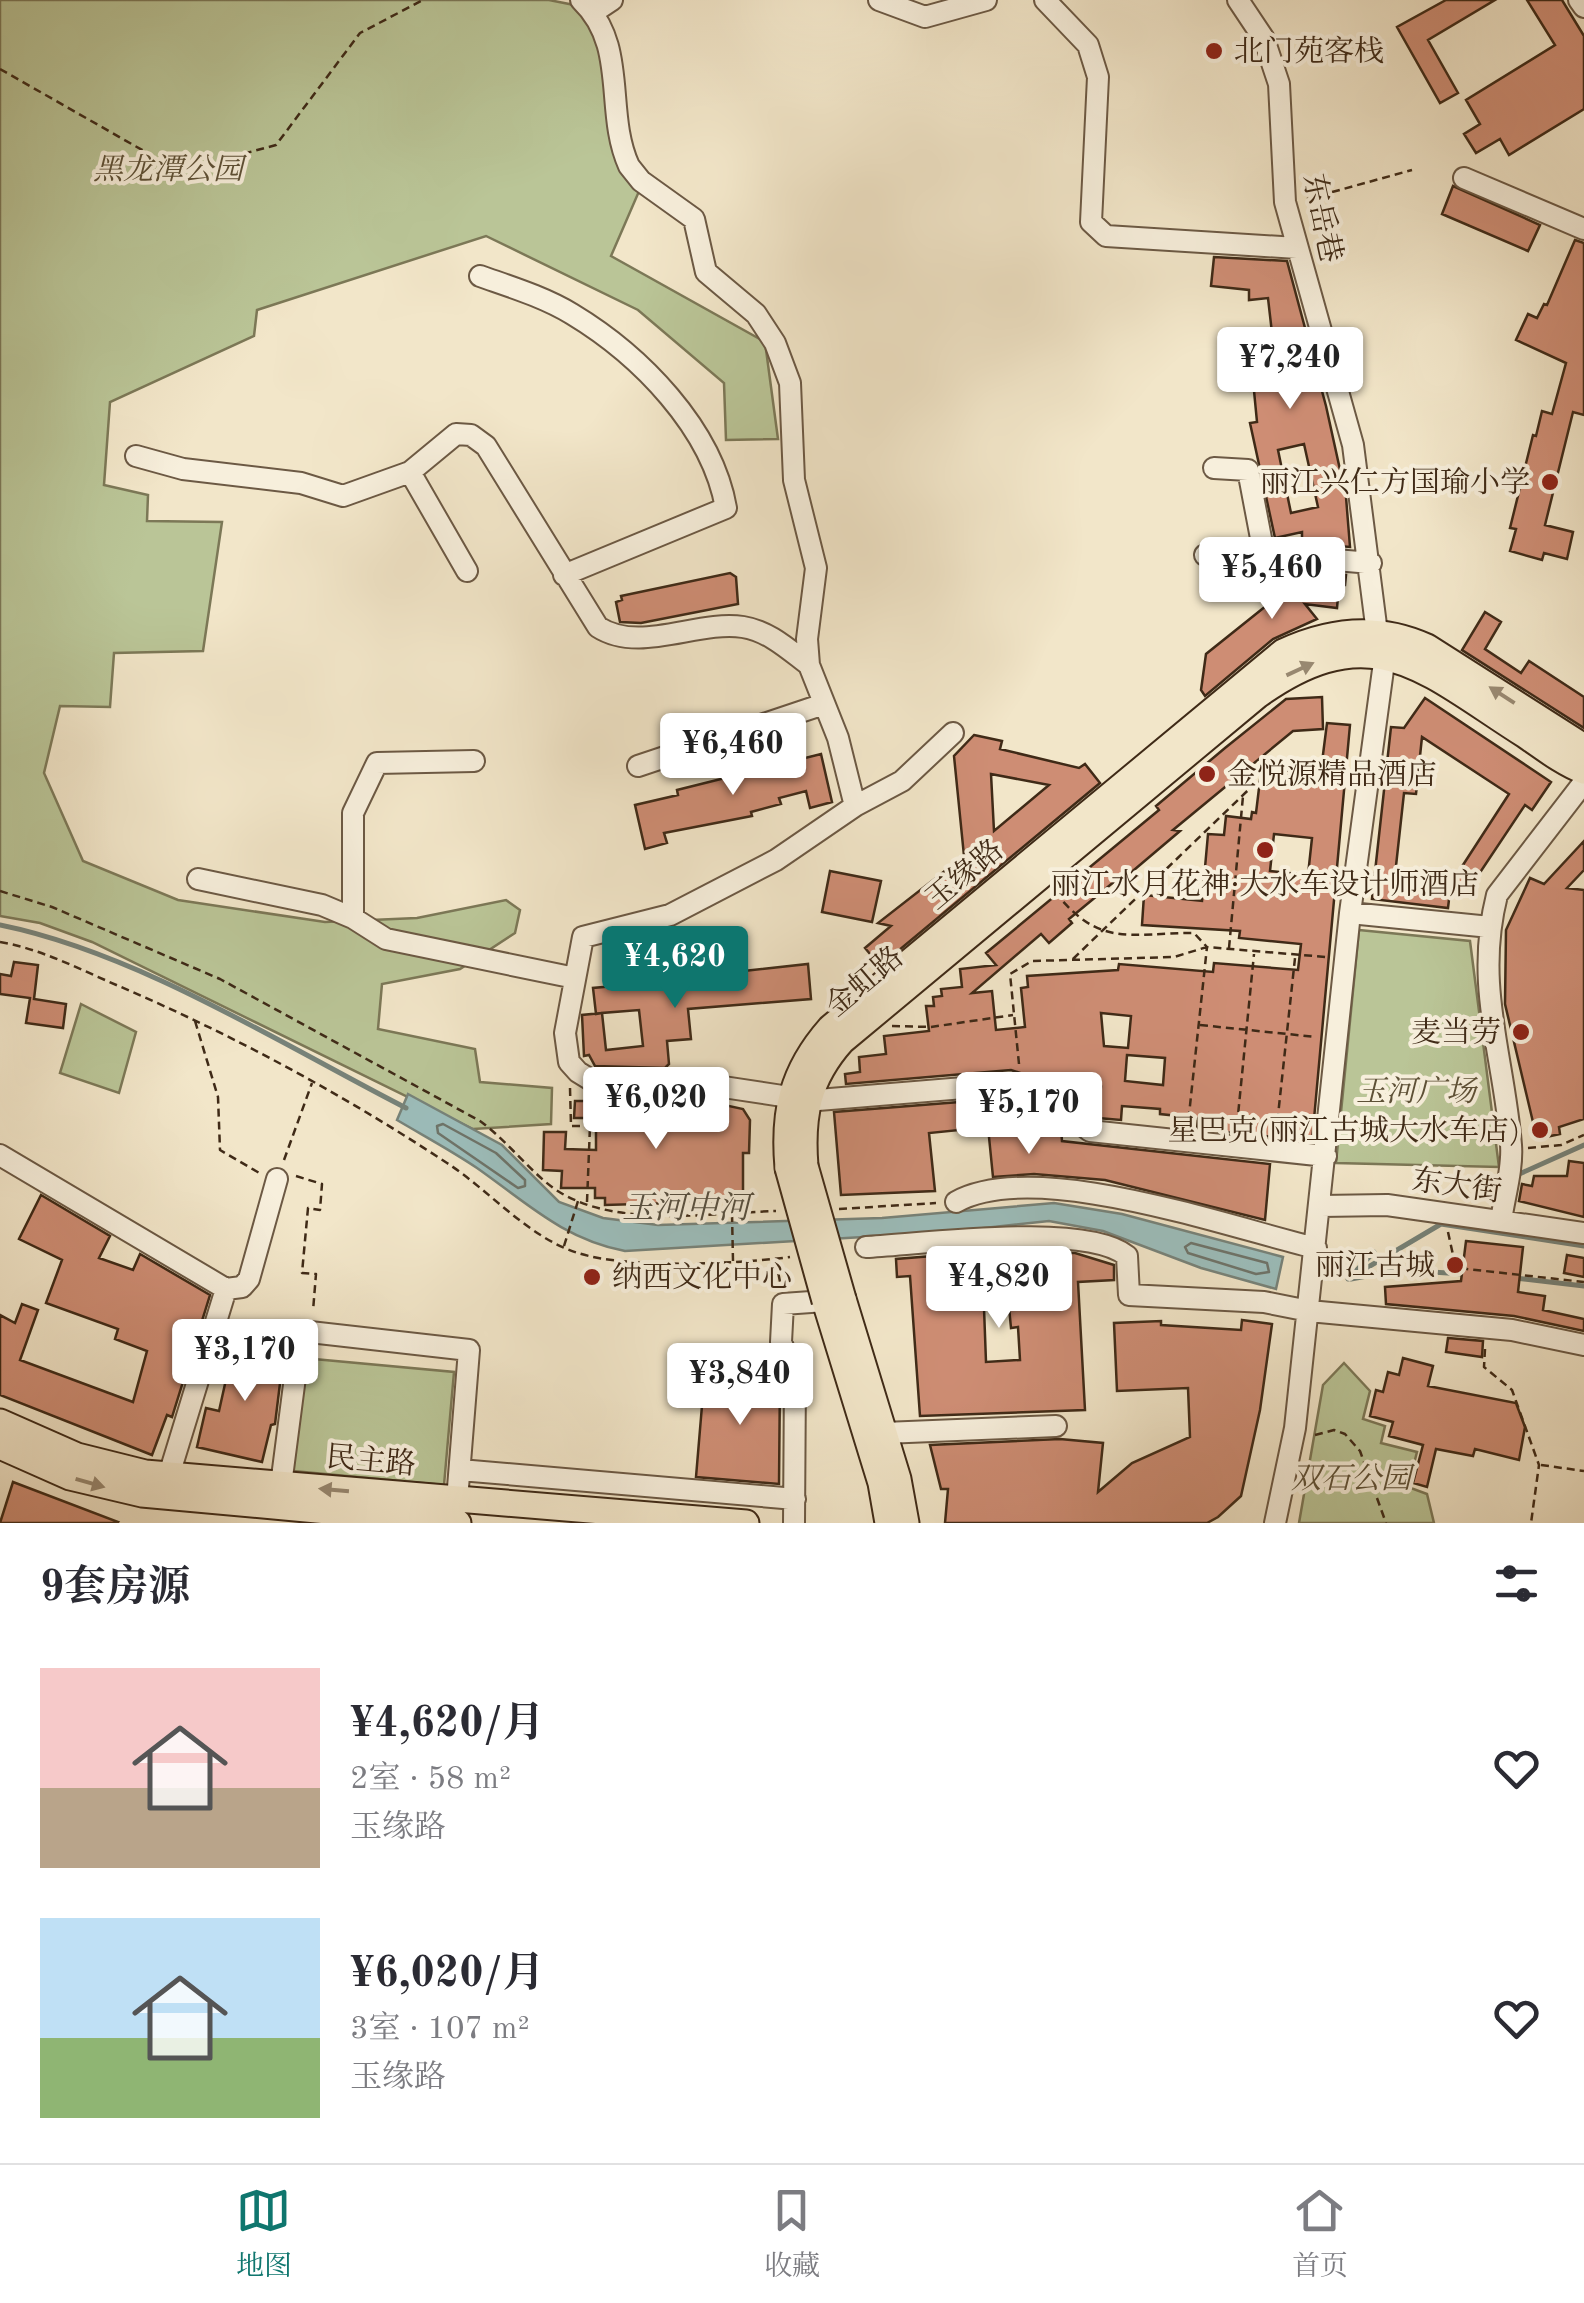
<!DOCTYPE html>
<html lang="zh">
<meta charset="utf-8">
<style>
body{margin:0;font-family:"Old Standard TT","Noto Serif SC",serif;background:#f7f7f7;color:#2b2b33;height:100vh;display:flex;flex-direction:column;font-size:38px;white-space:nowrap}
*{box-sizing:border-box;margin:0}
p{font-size:32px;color:#7c7c81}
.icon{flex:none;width:55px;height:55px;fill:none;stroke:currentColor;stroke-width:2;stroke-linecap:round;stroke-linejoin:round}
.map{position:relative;height:1523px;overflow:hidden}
.side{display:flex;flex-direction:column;background:#fff;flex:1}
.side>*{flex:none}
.price{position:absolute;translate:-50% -85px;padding:0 22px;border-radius:10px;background:#fff;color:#222;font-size:32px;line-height:65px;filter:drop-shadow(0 2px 5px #0008)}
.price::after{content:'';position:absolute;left:50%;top:60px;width:30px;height:22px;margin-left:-15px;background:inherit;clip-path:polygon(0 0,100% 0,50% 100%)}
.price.on{background:#0f766e;color:#fff}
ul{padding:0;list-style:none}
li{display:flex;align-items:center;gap:30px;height:250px;padding:0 40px}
li span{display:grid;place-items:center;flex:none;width:280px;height:200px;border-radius:0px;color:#555}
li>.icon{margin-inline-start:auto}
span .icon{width:120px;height:120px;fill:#fffc;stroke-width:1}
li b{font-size:42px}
h2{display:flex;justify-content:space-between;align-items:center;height:120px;padding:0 40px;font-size:42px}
.tabs{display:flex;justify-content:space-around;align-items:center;height:140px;border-top:2px solid #e1e1e2;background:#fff;font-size:28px;color:#7c7c81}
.tabs a{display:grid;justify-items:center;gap:5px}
.tabs .on{color:#0f766e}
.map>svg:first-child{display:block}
.green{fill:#bac597;stroke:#7c7857;stroke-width:2.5}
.water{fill:#9cbebc;stroke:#77837a;stroke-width:2.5}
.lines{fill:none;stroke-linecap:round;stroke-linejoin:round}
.shore{stroke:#6e746a;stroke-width:2.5}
.stream{stroke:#77837a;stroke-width:5}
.building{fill:#ce8d74;stroke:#3f2a17;stroke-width:2.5;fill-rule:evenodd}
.minor-casing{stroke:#6c5944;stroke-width:24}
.major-casing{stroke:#3f2a17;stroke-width:29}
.path{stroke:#3f2a17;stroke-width:2.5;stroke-dasharray:8 5;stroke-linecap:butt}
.minor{stroke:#f7efdc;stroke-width:20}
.major{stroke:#f2e6c9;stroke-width:25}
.major-bridge-casing{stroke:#3f2a17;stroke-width:29;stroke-linecap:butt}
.major-bridge{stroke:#f2e6c9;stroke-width:25}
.oneway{fill:#988870}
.poi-dot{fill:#8f2418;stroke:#f7efdc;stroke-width:4}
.labels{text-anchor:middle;stroke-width:8;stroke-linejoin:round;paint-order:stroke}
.poi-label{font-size:30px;fill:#3f2a17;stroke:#f7efdc;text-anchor:end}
.park-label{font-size:30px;font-style:italic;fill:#5e5137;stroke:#f7efdc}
.street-label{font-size:30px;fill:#3f2a17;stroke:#f7efdc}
.water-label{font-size:32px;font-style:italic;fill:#564f40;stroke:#f7efdc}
</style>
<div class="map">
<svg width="1584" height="1523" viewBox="0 0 1584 1523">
<rect width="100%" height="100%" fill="#f2e6c9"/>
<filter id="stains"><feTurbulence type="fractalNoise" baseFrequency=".002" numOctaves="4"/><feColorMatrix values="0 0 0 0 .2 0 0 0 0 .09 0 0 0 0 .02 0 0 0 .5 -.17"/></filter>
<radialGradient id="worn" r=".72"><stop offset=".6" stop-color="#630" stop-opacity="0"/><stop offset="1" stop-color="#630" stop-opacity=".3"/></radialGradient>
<path class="green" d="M0,0H549L579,6L599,32L640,189L611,256L765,342L778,439L726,440L724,383L638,310L486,236L257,310L254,336L110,402L104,485L148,495L147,521L222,522L203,651L114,653L110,707L60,706L44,773L83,861L178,900L325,922L417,918L506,900L520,910L515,933L460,969L382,984L378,1029L475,1049L480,1082L552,1088L551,1124L473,1129L92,942L40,923L0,916Z
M1359,930L1470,941L1499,1167L1336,1163Z
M81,1004L136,1032L119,1093L60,1073Z
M303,1358L454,1372L444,1485L293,1471Z
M1344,1363L1370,1391L1363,1419L1385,1426L1381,1443L1417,1452L1408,1487L1427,1494L1434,1523H1299L1323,1385Z"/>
<path class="water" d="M408,1094L502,1145L559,1202L603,1218L658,1225L882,1218L1054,1203L1122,1214L1283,1257L1276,1289L1201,1268L1103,1231L1049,1221L948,1232L625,1251C563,1239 527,1203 477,1168C452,1151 424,1136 397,1120Z"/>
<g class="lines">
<path class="shore" d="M443,1124L496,1153L525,1180V1186L518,1188L438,1133L437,1126Z
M1191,1243L1267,1263L1269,1272L1256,1274L1188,1253L1185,1247Z"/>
<path class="stream" d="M0,925C138,953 281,1044 406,1108
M1517,1175L1584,1145
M1354,1273L1374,1252
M1515,1278L1584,1286
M1348,1279L1441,1224L1584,1246
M1351,1279L1399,1270L1464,1274"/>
</g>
<path class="building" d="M1446,0H1495L1428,40L1458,93L1440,103L1397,27Z
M1527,0H1562L1584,36V109L1509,155L1500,139L1476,153L1464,134L1480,124L1466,100L1555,45Z
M1453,186L1540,225L1528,251L1442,214Z
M1575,240L1584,243V415L1573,412L1545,525L1573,532L1567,559L1544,553L1542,560L1510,551L1516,529L1510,528L1533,435L1536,436L1542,411L1552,414L1566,363L1516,340L1528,314L1537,318L1544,304L1547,305Z
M1214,257L1287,261L1326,406L1346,497L1350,547L1302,543V532L1275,538L1250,423L1257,422L1250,349L1263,348L1262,334L1272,333L1268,298L1249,300V290L1211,286ZM1295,353L1301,381L1270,390L1267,355ZM1304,444L1318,507L1291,513L1278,450Z
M1277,569L1346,575L1345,585H1339L1337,608L1305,604L1317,619L1273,639L1205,696L1201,690L1206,654L1287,589L1276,583Z
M730,573L736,577L738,604L641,623L620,622L616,602L622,600L621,596Z
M1485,612L1501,622L1485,649L1521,673L1529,661L1584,697V728L1462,650Z
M1322,697L1323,729L1293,731L1173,830L1180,831L1121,881H1115L1069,919L1072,923L1049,943L1041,934L972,993L992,991L996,1030L1025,1027L1021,988L1028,987L1027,976L1118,970L1119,964L1213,972L1214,963L1298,970L1301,944L1239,938L1240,931L1142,925L1144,895L1202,901L1208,834L1224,835L1226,816L1251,819L1252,812L1256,813L1260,780L1283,783L1284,775L1320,778L1327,723L1350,725L1312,1141L1197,1129L1198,1118L1160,1114V1109L1122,1106L1121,1120L1098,1118L1101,1087L1065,1091L1064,1075L1035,1078L1011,1070L846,1084L845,1074L860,1072L859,1057L886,1054L884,1036L929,1031L926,1006H934L933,997L942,996L941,989L962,987L960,969L996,965L986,953L1159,810L1156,806L1225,748L1286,699ZM1274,834L1312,838L1308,875L1270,871ZM1101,1013L1131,1016L1128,1048L1104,1046ZM1127,1055L1165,1058L1163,1085L1125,1081Z
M1425,698L1551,782L1532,810L1525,805L1465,895L1450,885L1509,794L1422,737L1416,794L1404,793L1394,884L1450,891L1448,908L1372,899L1391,727L1404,728Z
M974,735L1002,741L1000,749L1079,768L1085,764L1100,783L880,966L865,948L891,926L878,923L964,856L954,756ZM991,774L1049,785L994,831Z
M821,754L832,802L810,808L806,791L779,798L781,804L751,812L752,816L664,833L667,843L645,849L635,805L678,795L677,790Z
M1584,841V870L1567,888L1584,890V1119L1559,1127L1560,1134L1537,1139L1505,1004L1506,930L1530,878L1544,884Z
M830,871L881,881L872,922L822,912Z
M14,962L38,965L34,999L66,1004L63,1028L26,1023L30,998L0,994V974L11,976Z
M808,964L811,999L688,1009L691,1039L667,1041L669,1064L665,1068L595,1066L589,1055L584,1056L582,1015L602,1013L596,1014L593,988L637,984L636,978L661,975V980ZM639,1010L643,1046L606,1050L602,1013Z
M683,1096L743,1109L750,1120L749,1153H743V1201L605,1205V1198H595V1188H561L562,1171L543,1170L544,1132H566L565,1149L596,1150V1118H574L575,1101H659Z
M1010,1098L1016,1100L1018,1128L1061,1127L1062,1141L1270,1164L1265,1220L1105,1180L1034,1174L993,1177L988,1127L929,1133L935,1191L841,1195L834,1112Z
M1569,1161L1584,1163V1217L1519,1201L1522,1184L1532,1186L1534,1176H1567Z
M41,1195L110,1236L99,1258L133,1270L140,1254L210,1295L172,1417L167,1415L152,1455L0,1395V1315L15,1323L22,1304L38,1310L20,1360L133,1402L147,1351L115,1339L118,1329L46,1303L62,1260L19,1239Z
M1466,1241L1523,1247L1518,1292L1545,1296L1543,1310L1584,1319V1331L1514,1316L1386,1304L1385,1287L1461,1281Z
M1012,1251L1075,1253L1114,1265V1280L1078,1282L1085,1410L920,1416L910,1276L897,1277L896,1259L982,1252L983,1262L1013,1260ZM1009,1307L1011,1328L1018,1327L1020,1360L986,1362L984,1308Z
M1567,1255L1584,1258V1277L1564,1273Z
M1242,1320L1272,1324L1260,1410L1241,1496L1218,1517L1207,1523H945L948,1489H941L930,1445L1060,1439L1103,1443L1098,1492L1132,1463L1190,1437L1188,1388L1117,1391L1114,1323L1161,1321V1325L1241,1330Z
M1448,1338L1483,1341L1482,1357L1446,1352Z
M235,1339L276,1349L274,1357L283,1359L275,1424L271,1425L262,1462L197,1447L206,1408L219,1411Z
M1403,1358L1433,1366L1428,1386L1516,1403L1525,1427L1519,1460L1475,1449L1473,1456L1436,1449L1427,1487L1413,1483L1423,1445L1389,1436L1393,1422L1370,1416L1376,1390L1383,1392L1388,1372L1399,1375Z
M705,1370L780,1376L779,1484L696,1477Z
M13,1482L118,1522L117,1523H0Z"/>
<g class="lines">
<g class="minor-casing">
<path id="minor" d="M581,0C629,46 604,111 629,166L641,181L694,219L706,272L756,314L775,343L790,383L794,480L816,568L807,639L809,665L838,738L855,806L776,860L670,915L583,937L565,1033L569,1062L578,1072L591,1080L690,1082L789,1097
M879,0L925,17L986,0
M1045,0L1088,45L1098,77L1091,222L1106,236L1297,248
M1238,0L1264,39L1279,84L1285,202L1353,445L1377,633
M1579,0L1584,7
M594,12L612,0
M1464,178L1584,229
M480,276C511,287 544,297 572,314C640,355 712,428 726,508L564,575
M136,456L183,469L301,483L343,496L410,472L456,434L471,435L486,446L598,627C640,654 697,620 743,627C769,631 789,650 809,665
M1214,468L1248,470L1264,554
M410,472L467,571
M1205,555L1248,560L1264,554L1371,563
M474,761L377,763L353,813V918L386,939L575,978
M638,766L824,704
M855,806L902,781L953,733
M198,879L322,905L353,918
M1350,913L1490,927
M806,1101L1012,1084L1042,1095L1090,1131L1326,1156
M0,1155L226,1289L242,1287L249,1279L277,1179
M956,1202C1035,1158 1228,1227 1316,1248
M1321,1206L1387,1205L1584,1233
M1501,1221C1504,1198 1513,1169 1511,1145C1504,1056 1474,986 1497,895L1584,782
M866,1247C923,1244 1086,1222 1127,1256L1129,1295L1264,1302L1309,1311L1512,1330L1584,1345
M884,1433L1056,1426
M460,1470L795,1499
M169,1475L226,1289
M281,1485L301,1331L469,1350L457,1500
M794,1523L795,1376L781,1342L783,1304L825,1301
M1275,1523L1295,1428L1350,913L1385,655"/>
</g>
<g class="major-casing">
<path id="major" d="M805,1166C801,1116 808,1079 842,1041L1258,695C1373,613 1424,671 1525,735C1544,748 1563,763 1584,771
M788,1168C783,1112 792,1071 830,1028L1283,652C1330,630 1379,625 1427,647L1584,747
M843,1299L898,1479L906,1523
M825,1301L881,1483L888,1523
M0,1422L77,1456L145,1473L746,1523
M0,1446L70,1477L142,1494L458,1523"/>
</g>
<path class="path" d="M0,69L179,171L276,145L360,33L423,0
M1307,199L1412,170
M0,891L52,907L220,979L480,1121C508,1141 535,1178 561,1193C621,1228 710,1213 776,1211
M1055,892C1100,948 1128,933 1194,933L1207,947L1188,1124
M0,942C42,949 81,970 121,987C235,1036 344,1095 447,1163C490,1191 529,1238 578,1253C627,1269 738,1264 790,1257
M1229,948L1243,796
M1073,959L1270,769L1348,776
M195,1021L218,1097L220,1150L261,1174
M1200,1025L1316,1037
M892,1026L931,1027L1013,1015
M1019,1064L1010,974L1032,961L1174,957L1207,947L1326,957
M570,1088L571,1126L726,1125
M1237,1125L1254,954
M1276,1134L1295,958
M1528,1148L1561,1145L1584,1135
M284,1160L312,1083
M296,1176L322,1184L320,1210L308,1208L302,1273L316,1274L313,1311
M587,1202L590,1126
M839,1209L936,1203
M732,1214L733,1261
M1448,1232L1455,1264L1467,1269L1584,1282
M564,1246L578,1201
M776,1261L781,1287
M1485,1349L1484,1367L1512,1390L1539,1465L1531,1523
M1315,1435L1334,1430L1345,1434L1360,1451L1386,1523
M1541,1465L1584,1471"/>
<use href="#minor" class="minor"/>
<use href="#major" class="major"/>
<g class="major-bridge-casing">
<path id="major-bridge" d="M805,1166L843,1299
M788,1168L825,1301"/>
</g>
<use href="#major-bridge" class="major-bridge"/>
</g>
<defs><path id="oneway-solid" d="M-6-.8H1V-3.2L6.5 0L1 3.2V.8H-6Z" transform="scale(2.5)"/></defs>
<g class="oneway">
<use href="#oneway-solid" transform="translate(1300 669) rotate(-25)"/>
<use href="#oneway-solid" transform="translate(1502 695) rotate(-147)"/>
<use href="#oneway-solid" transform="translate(90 1483) rotate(16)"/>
<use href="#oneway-solid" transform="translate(334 1490) rotate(-175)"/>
</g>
<g class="poi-dot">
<circle cx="1214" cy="51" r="10"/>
<circle cx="1550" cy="482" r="10"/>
<circle cx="1207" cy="774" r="10"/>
<circle cx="1265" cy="850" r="10"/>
<circle cx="1521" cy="1032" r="10"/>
<circle cx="1540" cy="1130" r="10"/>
<circle cx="1455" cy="1265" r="10"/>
<circle cx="592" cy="1277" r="10"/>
</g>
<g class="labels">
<g class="poi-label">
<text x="1234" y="61" text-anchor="start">北门苑客栈</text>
<text x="1530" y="492">丽江兴仁方国瑜小学</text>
<text x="1227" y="784" text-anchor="start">金悦源精品酒店</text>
<text x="1265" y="894" text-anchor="middle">丽江水月花神·大水车设计师酒店</text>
<text x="1501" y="1042">麦当劳</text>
<text x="1520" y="1140">星巴克(丽江古城大水车店)</text>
<text x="1435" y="1275">丽江古城</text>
<text x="612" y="1287" text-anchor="start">纳西文化中心</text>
</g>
<g class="park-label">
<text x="168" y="179">黑龙潭公园</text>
<text x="1416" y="1101">玉河广场</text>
<text x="1351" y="1488">双石公园</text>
</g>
<g class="street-label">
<text transform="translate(1323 218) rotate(78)" y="10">东岳巷</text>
<text transform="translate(964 874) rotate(-40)" y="10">玉缘路</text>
<text transform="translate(864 981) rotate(-40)" y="10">金虹路</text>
<text transform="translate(1457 1185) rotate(8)" y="10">东大街</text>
<text transform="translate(371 1460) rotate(5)" y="10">民主路</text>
</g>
<g class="water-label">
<text x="686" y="1218">玉河中河</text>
</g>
</g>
<rect width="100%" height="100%" filter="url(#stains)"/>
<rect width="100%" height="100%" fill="url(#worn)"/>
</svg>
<b class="price" style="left:1290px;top:412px">¥7,240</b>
<b class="price" style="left:1272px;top:622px">¥5,460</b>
<b class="price" style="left:733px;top:798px">¥6,460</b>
<b class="price on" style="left:675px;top:1011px">¥4,620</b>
<b class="price" style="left:656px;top:1152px">¥6,020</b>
<b class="price" style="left:1029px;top:1157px">¥5,170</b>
<b class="price" style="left:999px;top:1331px">¥4,820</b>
<b class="price" style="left:245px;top:1404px">¥3,170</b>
<b class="price" style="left:740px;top:1428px">¥3,840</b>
</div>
<section class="side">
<h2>9套房源<svg class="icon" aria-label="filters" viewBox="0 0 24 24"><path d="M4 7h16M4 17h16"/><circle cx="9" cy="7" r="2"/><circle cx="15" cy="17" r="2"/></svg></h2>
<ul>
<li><span style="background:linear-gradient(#f6c9c9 60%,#b9a48a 0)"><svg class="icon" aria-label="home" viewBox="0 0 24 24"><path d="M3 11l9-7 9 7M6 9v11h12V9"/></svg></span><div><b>¥4,620/月</b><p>2室 · 58 m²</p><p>玉缘路</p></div><svg class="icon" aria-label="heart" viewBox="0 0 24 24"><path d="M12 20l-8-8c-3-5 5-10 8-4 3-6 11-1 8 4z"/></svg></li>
<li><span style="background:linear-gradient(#bfe0f5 60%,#8fb573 0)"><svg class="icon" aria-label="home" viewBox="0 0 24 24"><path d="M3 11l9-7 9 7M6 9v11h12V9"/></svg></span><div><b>¥6,020/月</b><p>3室 · 107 m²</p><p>玉缘路</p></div><svg class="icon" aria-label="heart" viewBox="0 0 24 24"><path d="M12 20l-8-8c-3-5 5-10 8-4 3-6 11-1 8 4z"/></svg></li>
</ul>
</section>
<nav class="tabs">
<a class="on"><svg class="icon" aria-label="map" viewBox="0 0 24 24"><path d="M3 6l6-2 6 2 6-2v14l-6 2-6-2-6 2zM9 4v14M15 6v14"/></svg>地图</a>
<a><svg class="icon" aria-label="saved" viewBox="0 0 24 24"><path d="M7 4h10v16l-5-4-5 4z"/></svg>收藏</a>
<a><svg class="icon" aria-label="home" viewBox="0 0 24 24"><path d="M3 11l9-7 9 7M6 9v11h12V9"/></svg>首页</a>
</nav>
